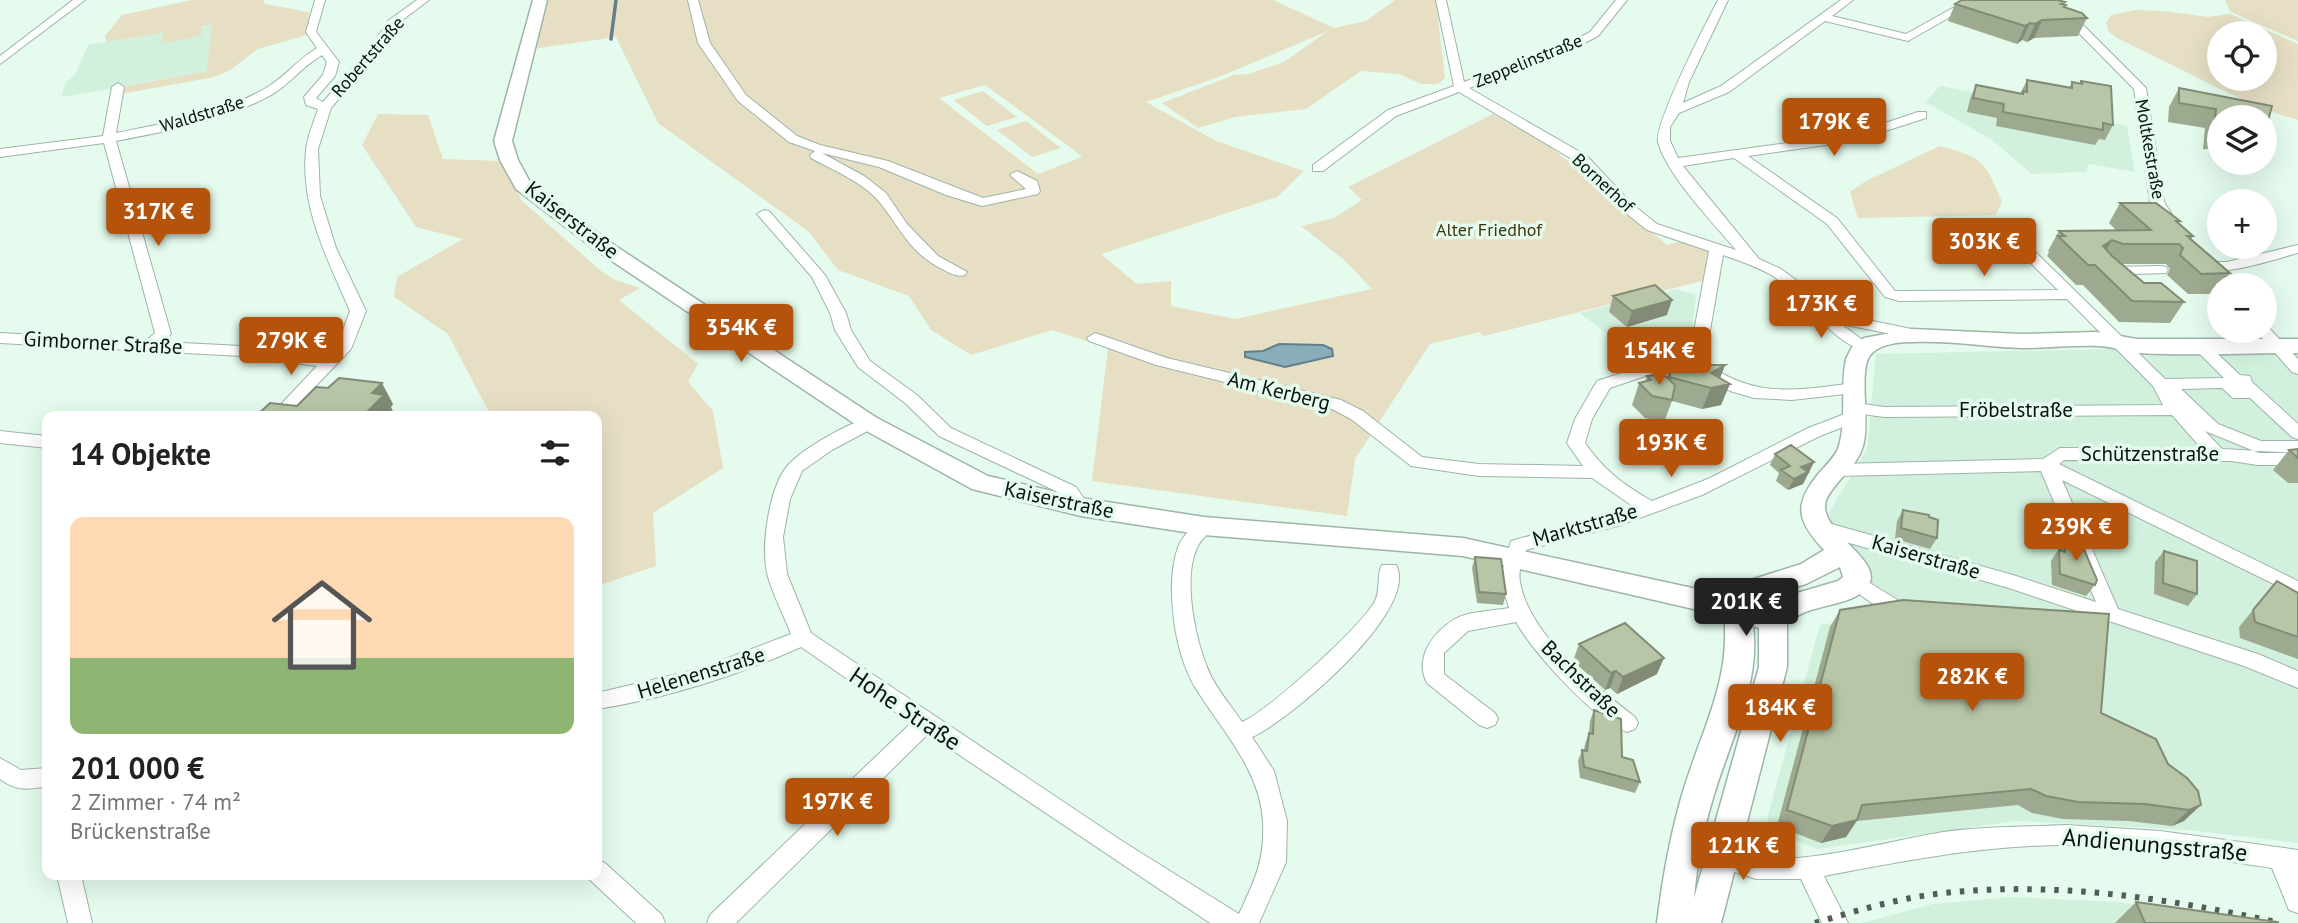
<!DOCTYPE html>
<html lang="de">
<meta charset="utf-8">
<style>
body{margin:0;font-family:"PT Sans",sans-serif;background:#f2f2f2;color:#222;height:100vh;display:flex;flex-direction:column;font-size:26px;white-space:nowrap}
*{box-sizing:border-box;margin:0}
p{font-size:23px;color:#767676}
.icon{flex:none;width:38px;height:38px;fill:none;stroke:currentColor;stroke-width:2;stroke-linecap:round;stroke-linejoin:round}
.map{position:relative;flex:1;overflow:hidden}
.drawer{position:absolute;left:42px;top:411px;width:560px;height:469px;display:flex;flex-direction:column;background:#fff;border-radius:14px;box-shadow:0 7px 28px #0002}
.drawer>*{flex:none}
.tools{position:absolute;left:2207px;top:21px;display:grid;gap:14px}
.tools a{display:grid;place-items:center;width:70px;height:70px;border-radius:50%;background:#fff;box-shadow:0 7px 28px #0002;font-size:35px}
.price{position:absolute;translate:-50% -60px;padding:0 16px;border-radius:7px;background:#b45309;color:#fff;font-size:23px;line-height:46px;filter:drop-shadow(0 2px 4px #0008)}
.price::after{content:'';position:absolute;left:50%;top:42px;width:21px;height:16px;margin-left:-10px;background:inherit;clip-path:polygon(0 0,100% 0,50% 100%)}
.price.active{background:#222;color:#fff}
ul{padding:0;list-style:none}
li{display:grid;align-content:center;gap:14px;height:371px;padding:0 28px}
li span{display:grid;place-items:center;height:217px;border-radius:14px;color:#555}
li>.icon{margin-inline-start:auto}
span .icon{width:126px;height:126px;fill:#fffc;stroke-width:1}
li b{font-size:30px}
h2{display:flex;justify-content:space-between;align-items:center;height:84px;padding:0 28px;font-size:30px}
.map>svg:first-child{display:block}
.built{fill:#d1f0dd}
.green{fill:#e6dfc4;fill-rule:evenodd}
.water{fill:#89aebb;stroke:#637f87;stroke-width:2}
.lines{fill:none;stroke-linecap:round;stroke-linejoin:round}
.stream{stroke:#637f87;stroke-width:3.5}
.street-casing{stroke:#9eb4a7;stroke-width:2}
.secondary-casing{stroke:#9eb4a7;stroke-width:3}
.street{fill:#fff;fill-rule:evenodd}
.secondary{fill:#fff;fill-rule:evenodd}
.rail{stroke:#515e56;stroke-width:6;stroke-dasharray:4.5 9;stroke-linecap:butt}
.wall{fill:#9eaa90}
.shaded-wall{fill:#818b75}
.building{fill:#b8c6a7;stroke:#818b75;stroke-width:2}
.labels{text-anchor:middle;stroke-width:7;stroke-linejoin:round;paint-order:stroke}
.far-street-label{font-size:18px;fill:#0a120e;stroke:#e4fbed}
.far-park-label{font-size:18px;fill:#40360d;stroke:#e4fbed}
.street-label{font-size:21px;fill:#0a120e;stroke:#e4fbed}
.near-street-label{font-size:24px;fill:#0a120e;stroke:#e4fbed}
</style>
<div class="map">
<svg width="2298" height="923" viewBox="0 0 2298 923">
<rect width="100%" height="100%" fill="#e4fbed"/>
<path class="built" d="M213,25L208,71L62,97L65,83L75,75L88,45Z
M1940,86L2058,108L2059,113L2127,126L2135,172L2089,164L2086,172L2032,174L1991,139L1925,102Z
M1676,289L1696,295L1692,330L1694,333L1685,361L1647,364L1580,313Z
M2110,349L2144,352H2298V843L2188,830L2016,821L1818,849L1782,835L1767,819L1820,625L1884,615L1827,516L1867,449L1876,354Z
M2012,897L2118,902L2232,923H1862L1933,904Z"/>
<path class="green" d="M192,0H263L265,4L309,12L307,35L258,49L230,70L214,77L121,94L126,86L207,71L212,25L202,26L201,36L162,43L163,33L107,42L105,36L122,15Z
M535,0H1273L1334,28L1366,21L1395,0H1436L1445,78L1438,84H1421L1399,74L1361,71L1306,109L1235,117L1198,128L1162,103L1234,75L1249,74L1284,62L1328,31L1219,77L1146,102L1216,141L1304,171L1277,197L1101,254L1137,284L1171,281V306L1235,319L1372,289L1343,259L1301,226L1334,218L1362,200L1348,187L1493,114L1552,148L1667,245L1691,239L1712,251L1710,279L1484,336L1480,332L1430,344L1355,459L1347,516L1092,481L1108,348L1052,330L971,355L931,330L909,296L838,270L809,232L658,123L616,37L518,51ZM985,85L1074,150L1082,157L1038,174L939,98Z
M2225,0H2298V41L2231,12Z
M2136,10L2163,11L2208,17L2230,14L2298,44V120L2259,108L2119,39L2109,32L2106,23L2111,15ZM2219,33H2264V79H2219Z
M983,91L1017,117L987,126L954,100Z
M378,114L428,115L443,159L501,161L522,201L601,271L613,279L640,288L619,300L698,364L688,382L713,411L723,468L653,513L656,566L597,586V416H491L448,334L394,297L397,277L463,239L416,227L362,145Z
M1026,121L1061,148L1032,157L997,130Z
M1940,146C1985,159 1983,159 2002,201L1996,215L1858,218L1850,192L1866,181Z"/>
<path class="water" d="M1279,344L1323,345L1332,349L1333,356L1285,367L1245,357V352L1263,351Z"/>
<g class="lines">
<path class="stream" d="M611,39L616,0"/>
<g class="street-casing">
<path id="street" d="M73,0H85L0,64V56Z
M315,0H325L316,32L339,62L335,76L316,98L323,102L374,43L389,20L417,0H429L397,24L382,47L331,108L318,149L320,196L336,248L366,311L351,349L287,416H270L317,366L241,356L0,343V333L146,341L155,333L104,143L0,157V149L103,136L112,87L118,83L124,87L116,133C166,123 221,114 266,88C285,77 298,59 317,48L306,32ZM322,55L327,62L323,75L304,97L306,105L318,109C314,122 307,137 306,150C300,208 328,260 350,311L338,344L325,357L241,346L163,342L171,334L116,141C167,131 224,121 271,95C290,84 303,66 322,55Z
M688,0H698L710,43L746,95L797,136L820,145L888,161L983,198L1026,189L1010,175L1017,171L1037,181L1040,191L1038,194L982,206L946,195L879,167L822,153L864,176L886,193L907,224L938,256L967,272L965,275C957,277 952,274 944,270C907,252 901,227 877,199C860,181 833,170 811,158L810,155L815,151L789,142L738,101L698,43Z
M1436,0H1446L1464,82L1569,43L1590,32L1616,0H1627L1598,36L1577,47L1469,88L1587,156L1632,204L1657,224L1736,250C1714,224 1666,174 1658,142C1654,124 1706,23 1718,0H1728L1689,82L1683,103L1721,86L1841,0H1853L1832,16L1906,34L1967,0H1980L1908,41L1825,21L1729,92L1679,113L1670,127V141L1678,158L1852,134L1918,112H1926V118L1854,141L1748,156L1837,218L1895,291L2058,290L1998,231V225L2007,220L2014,224L2011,228L2165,379L2224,378L2191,345L2199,340L2205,342L2240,375L2250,376L2252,382L2298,424V439L2292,437L2250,398H2233L2222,388L2181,389L2218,424L2261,441H2298V453H2259L2205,431L2222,449L2298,453V465H2258L2231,461L2064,460L2059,464L2298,581V596L2062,480L2118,609L2258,654L2298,671V688L2244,666L2112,622L2095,620L2092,616L2009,588L1814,533L1812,528L1814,523L1821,521L2013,575L2096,602L2041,471L1838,476L1829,470L1838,464L2043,459L2060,448L2202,449L2172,415L1884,417L1862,414L1861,420L1820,436L1702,495L1618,526L1526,550C1522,560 1518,572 1520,582C1529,635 1594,685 1635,717L1638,723L1635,729L1627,732C1595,721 1533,652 1516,622L1468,631L1444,653V674L1495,713L1498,719L1495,725L1487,728L1479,725L1427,683C1414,658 1433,632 1455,619C1469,611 1493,611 1509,608L1500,579L1511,541L1634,507L1592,478L1479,476L1411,466L1351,419L1330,408L1156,365L1089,341L1087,338L1095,333L1167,358L1341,400L1363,411L1422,457L1479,464L1583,466L1567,443L1575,419L1597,381L1646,365L1692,361V342L1709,251L1647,230L1622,210L1577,162L1459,92L1396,116L1323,171H1313V165L1388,110L1454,86ZM1734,158L1827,224L1885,297L1899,301L2067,299L2153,386L2163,405L1884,407L1856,403L1848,408L1850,412L1808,428L1710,478L1652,501C1622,484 1604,470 1585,443L1592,419L1610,388L1648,375L1696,371L1730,391L1754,398L1792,400L1854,393L1862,388L1854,383C1799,390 1755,399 1708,364V342L1723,255C1740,261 1758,267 1773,276C1795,291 1845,356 1870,350L1872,347L1841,324L1916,339L1924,334L1921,331L1829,312L1804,286L1781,269L1759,259L1683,166Z
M2026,0H2041L2058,6L2080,22L2146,88L2164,202L2176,221L2174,224H2164L2150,202L2134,89L2072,26L2050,10Z
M764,210L769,211L825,275L846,313L851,330L870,361L917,395L951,428L1076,487L1090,507L1087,511H1075L1064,495L939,436L905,403L858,367L835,330L830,313L812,277L757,214Z
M2298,245V253C2278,258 2216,280 2201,266L2208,262H2227Z
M2161,266L2166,267L2168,270L2166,273L2106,275L2099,271L2106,267Z
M2264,326L2269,328L2298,359V374L2292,372L2256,331H2264Z
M869,418L877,423L875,427L832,450L802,471L790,499L783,537L787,574L811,633L1122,841L1239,914C1254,881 1265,861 1263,823C1261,770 1221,730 1195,687C1174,652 1165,585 1178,547C1182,537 1191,529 1197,521H1211L1213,526C1209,534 1200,540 1197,548C1182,580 1196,645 1211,676C1219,692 1232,707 1242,722C1269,710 1360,628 1375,601C1381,589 1376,576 1382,565H1396C1421,609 1289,721 1252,737L1274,771L1287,821L1286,862L1259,923H1210L928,734L736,923H707L710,915L911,723L801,647C736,676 667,698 597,709V693L702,668L791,634C784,615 772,594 767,573C761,546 769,485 789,464C804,448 848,423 869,418Z
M0,431L47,436V448L0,443Z
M1857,575L1899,601L1913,603L1916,608L1913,613C1888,621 1869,600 1850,587L1847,582L1850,577Z
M0,758L21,770L47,768V786C28,790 16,791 0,779Z
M2066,825L2160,831L2298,850V913L2289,910L2272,868C2204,858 2135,846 2066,845C1984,845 1904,861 1824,876L1848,923H1822L1801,879H1756L1713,865L1709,857L1713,849C1727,844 1763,860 1785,859C1838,856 1891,841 1943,832C1983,826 2026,827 2066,825Z
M597,860L605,863L662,915L665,923H636L589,879L587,875H597Z
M57,875H81L92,923H68Z"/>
</g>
<g class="secondary-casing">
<path id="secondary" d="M533,0H547L512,141L518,160L530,182L611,243L877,418L988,476L1081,498L1204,517L1463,538L1729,596L1735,585L1801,564L1824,550C1796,520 1793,504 1820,472C1827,464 1836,456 1839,446C1847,418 1840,387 1846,359L1852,347L1864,338L1912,329L2021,334L2096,332L2137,339H2298V353C2245,353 2192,356 2139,353C2125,352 2112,346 2098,346C2073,345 2048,348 2023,348C1986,347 1950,340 1912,342C1899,342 1877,344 1869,357C1859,374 1870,423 1863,446C1857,467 1837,479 1827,498C1812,530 1889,561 1867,587C1850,609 1807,602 1787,624V667L1721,923H1657C1662,882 1669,842 1680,802C1697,739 1732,682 1724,616L1463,556L1204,535L1081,516L972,489L861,428L597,251L516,189L500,160L494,141ZM1840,567L1843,577L1838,581L1790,595L1768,609L1753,603L1755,599L1806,584ZM1753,626L1759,628V667L1694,898C1697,865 1703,830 1713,798C1729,743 1761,684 1753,626Z"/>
</g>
<use href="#street" class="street"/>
<use href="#secondary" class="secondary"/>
<path class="rail" d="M1815,923C1852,912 1889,901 1928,895C2047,879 2166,898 2281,923"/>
</g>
<path class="wall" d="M2065,2L2064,5H2066V7L2087,18L2078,36L2034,38L2027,42L2022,40L2017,44L1948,21L1955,4Z
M2027,80L2069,88L2072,82L2080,84L2081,81L2113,125L2105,140L2099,139L2095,145L1996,126L1997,118L1967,112L1970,99L1976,85L2020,94Z
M2179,88L2272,106L2266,128L2264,130V117H2219V149H2203L2205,128L2168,122L2169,107Z
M2120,203L2180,221L2179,223L2193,236L2191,240L2230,273L2221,285H2219V289L2216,294H2188L2167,275L2170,269L2166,264H2122L2144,283L2184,302L2170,323L2119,322L2083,285H2076L2047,256L2049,252L2048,251L2059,231L2116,230L2109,223Z
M1613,296L1667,315L1627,327L1609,312Z
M1693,358L1691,365H1725L1720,378L1721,405L1702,409L1672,401L1664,422L1645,418L1632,405L1639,383L1645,382L1647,376L1667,377L1672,363Z
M2298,449V483H2288L2273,470L2289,450Z
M1775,454L1814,462L1803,484L1788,490L1776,481L1779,473L1770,465Z
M1903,510L1937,538L1930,549L1895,539L1897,521Z
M2065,539L2095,585L2086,596L2052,585L2051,561Z
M2164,551L2197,594L2188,606L2154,594L2155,562Z
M1475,557L1506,594L1503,605L1477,603L1472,568Z
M2277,581L2298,593V659L2240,638L2239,627Z
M1840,610L2101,713L2168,764L2198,791L2184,821L2172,826L2129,821L2063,819L2032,813L2018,805L1857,821L1846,837L1821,843L1777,826L1830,627Z
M1579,644L1657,674L1617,694L1610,688L1605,690L1573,661Z
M1594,710L1622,757L1640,782L1635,793L1580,778L1578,761L1582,750H1584L1585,744L1589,733L1590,721Z
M2136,902L2278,923H2115Z"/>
<path class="shaded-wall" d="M2042,20L2034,38L2027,42L2035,24Z
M2030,23L2022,40L2017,44L2025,26Z
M2112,240L2100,261L2103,246Z
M1672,300L1667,315L1627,327L1632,311Z
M1725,365L1717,386L1730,384L1721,405L1702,409L1711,388V373Z
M382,383L393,404L391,407L395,416H363L372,393Z
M1814,462L1803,484L1788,490L1794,479L1801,467Z
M1664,658L1657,674L1617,694L1623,677Z
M1616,671L1610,688L1605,690L1611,673Z
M2201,805L2184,821L2172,826L2189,810Z
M1857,820L1846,837L1821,843L1832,826Z"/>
<path class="building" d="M1962,0H2057L2065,2L2061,4L2066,5L2064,7L2082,13L2087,18L2042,20L2035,24L2030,23L2025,26L1955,4Z
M2027,80L2072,88V82L2082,84L2081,81L2111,86L2113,125L2103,123V130L2003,112L2004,104L1973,98L1976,85L2023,94V91L2027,92Z
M2179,88L2272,106L2266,128H2264V117H2219V130L2214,129L2216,109L2179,103Z
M2120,203H2156L2180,221H2176L2193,236H2187L2230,273L2201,274L2180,255L2183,248L2179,244H2123L2112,240L2103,246L2112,256L2144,283H2161L2184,302L2132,301L2095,265H2088L2058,236H2065L2059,231L2151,230Z
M1655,285L1672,300L1632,311L1613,296Z
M1693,358L1690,365H1725L1711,373L1730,384L1711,388L1669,377L1672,363Z
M1663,374L1675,385L1672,400L1652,396L1639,383L1651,380L1647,376Z
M339,378L382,383L372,393L384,395L363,416H256L270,403L297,406L316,387L328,388Z
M1791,445L1814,462L1801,467L1808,472L1794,479L1781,470L1790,466L1775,454Z
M2298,449V458L2289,450Z
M1903,510L1929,515V517L1938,520L1937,538L1901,528Z
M2065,539L2080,540L2097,580L2095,585L2060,574L2059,550L2065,552Z
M2164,551L2197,561V594L2163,583Z
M1475,557L1501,559L1506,594L1479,592Z
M2277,581L2298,593V637L2255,622L2253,610Z
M1903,600L2109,614L2101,713L2156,739L2168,764L2187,778L2198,791L2201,805L2189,810L2145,804L2078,802L2046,796L2031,789L1862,805L1857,820L1832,826L1787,810L1840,610Z
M1625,623L1664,658L1623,677L1616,671L1611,673L1579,644Z
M1594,710L1621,719L1622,757L1633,760L1640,782L1584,767L1582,750L1587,751L1589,733L1593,734Z
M2136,902L2278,922V923H2145Z"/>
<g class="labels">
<g class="far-street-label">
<text transform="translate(368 57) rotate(-49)" y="6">Robertstraße</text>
<text transform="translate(1528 61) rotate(-22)" y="6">Zeppelinstraße</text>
<text transform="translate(202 114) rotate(-17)" y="6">Waldstraße</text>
<text transform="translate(2150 149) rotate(80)" y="6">Moltkestraße</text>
<text transform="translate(1603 183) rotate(43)" y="6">Bornerhof</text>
</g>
<g class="far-park-label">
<text x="1489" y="236">Alter Friedhof</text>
</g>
<g class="street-label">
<text transform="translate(572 220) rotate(38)" y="7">Kaiserstraße</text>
<text transform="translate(103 343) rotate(3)" y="7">Gimborner Straße</text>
<text transform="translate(1279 391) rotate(14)" y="7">Am Kerberg</text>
<text x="2016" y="417">Fröbelstraße</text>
<text x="2150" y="461">Schützenstraße</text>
<text transform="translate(1059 500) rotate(12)" y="7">Kaiserstraße</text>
<text transform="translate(1585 525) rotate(-16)" y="7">Marktstraße</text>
<text transform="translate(1926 557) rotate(16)" y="7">Kaiserstraße</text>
<text transform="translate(701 673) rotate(-17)" y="7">Helenenstraße</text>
<text transform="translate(1581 679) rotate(44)" y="7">Bachstraße</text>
</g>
<g class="near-street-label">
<text transform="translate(905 709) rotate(34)" y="8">Hohe Straße</text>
<text transform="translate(2155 845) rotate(5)" y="8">Andienungsstraße</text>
</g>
</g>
</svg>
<div class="tools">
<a><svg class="icon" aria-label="locate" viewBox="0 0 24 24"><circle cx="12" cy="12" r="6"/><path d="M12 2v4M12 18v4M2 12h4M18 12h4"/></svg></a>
<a><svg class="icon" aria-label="layers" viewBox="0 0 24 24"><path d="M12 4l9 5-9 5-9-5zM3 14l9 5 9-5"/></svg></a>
<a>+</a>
<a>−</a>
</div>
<b class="price" style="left:1834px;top:158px">179K €</b>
<b class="price" style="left:158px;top:248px">317K €</b>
<b class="price" style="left:1984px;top:278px">303K €</b>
<b class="price" style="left:1821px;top:340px">173K €</b>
<b class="price" style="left:741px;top:364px">354K €</b>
<b class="price" style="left:291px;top:377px">279K €</b>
<b class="price" style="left:1659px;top:387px">154K €</b>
<b class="price" style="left:1671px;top:479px">193K €</b>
<b class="price" style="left:2076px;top:563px">239K €</b>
<b class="price active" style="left:1746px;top:638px">201K €</b>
<b class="price" style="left:1972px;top:713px">282K €</b>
<b class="price" style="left:1780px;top:744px">184K €</b>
<b class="price" style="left:837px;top:838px">197K €</b>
<b class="price" style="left:1743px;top:882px">121K €</b>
<section class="drawer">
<h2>14 Objekte<svg class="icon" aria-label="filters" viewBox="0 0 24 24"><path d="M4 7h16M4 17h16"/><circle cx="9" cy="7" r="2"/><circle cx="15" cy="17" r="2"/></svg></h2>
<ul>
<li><span style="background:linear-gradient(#ffd9b3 65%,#8fb573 0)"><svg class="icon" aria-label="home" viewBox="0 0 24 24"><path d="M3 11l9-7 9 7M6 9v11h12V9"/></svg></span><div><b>201 000 €</b><p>2 Zimmer · 74 m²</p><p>Brückenstraße</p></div></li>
</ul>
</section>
</div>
